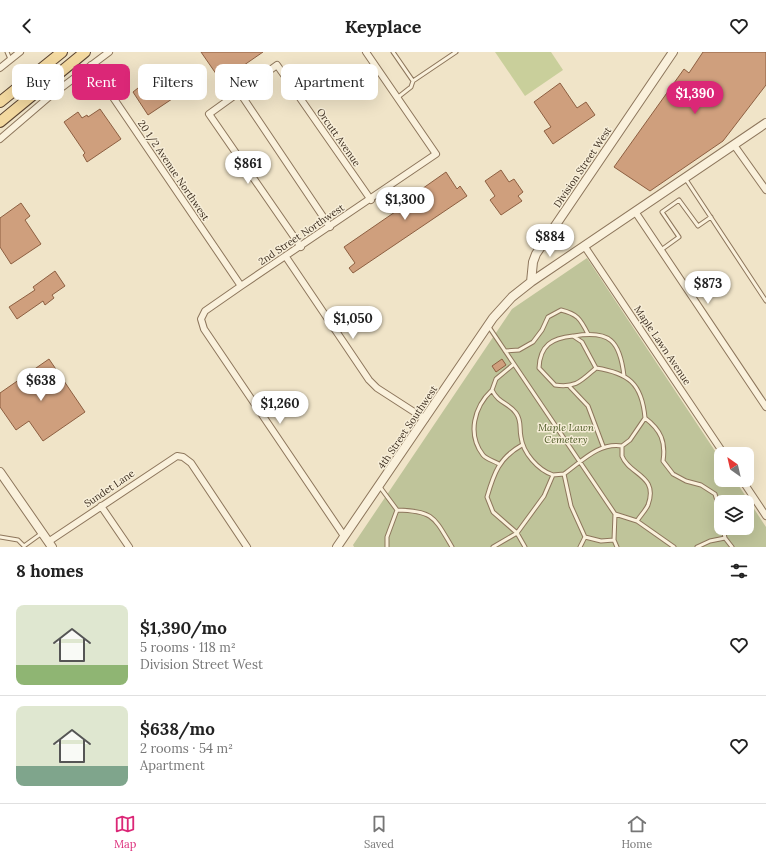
<!DOCTYPE html>
<meta charset="utf-8">
<style>
body{margin:0;font-family:Lora,serif;background:#f2f2f2;color:#222;height:100vh;display:flex;flex-direction:column;font-size:15px;white-space:nowrap}
*{box-sizing:border-box;margin:0}
p{font-size:13px;color:#767676}
.icon{flex:none;width:22px;height:22px;fill:none;stroke:currentColor;stroke-width:2;stroke-linecap:round;stroke-linejoin:round}
.map{position:relative;height:495px;overflow:hidden}
.panel{display:flex;flex-direction:column;background:#fff;flex:1}
.panel>*{flex:none}
.top-card{position:absolute;left:12px;top:12px;width:400px;height:36px;display:flex;gap:8px}
.needle{width:26px;rotate:326deg}
.controls{position:absolute;left:714px;top:395px;display:grid;gap:8px}
.controls a{display:grid;place-items:center;width:40px;height:40px;border-radius:8px;background:#fff;box-shadow:0 4px 16px #0002;font-size:20px}
.price{position:absolute;translate:-50% -34px;padding:0 9px;border-radius:14px;background:#fff;color:#222;font-size:13px;line-height:26px;filter:drop-shadow(0 1px 2px #0008)}
.price::after{content:'';position:absolute;left:50%;top:24px;width:12px;height:9px;margin-left:-6px;background:inherit;clip-path:polygon(0 0,100% 0,50% 100%)}
.price.active{background:#db2777;color:#fff}
ul{padding:0;list-style:none}
li{display:flex;align-items:center;gap:12px;height:100px;padding:0 16px}
li+li{border-top:1px solid #e0e0e0}
li span{display:grid;place-items:center;flex:none;width:112px;height:80px;border-radius:8px;color:#555}
li>.icon{margin-inline-start:auto}
span .icon{width:48px;height:48px;fill:#fffc;stroke-width:1}
li b{font-size:17px}
h2{display:flex;justify-content:space-between;align-items:center;height:48px;padding:0 16px;font-size:17px}
.tag{padding:0 14px;border-radius:8px;background:#fff;box-shadow:0 4px 16px #0002;font-size:14px;line-height:36px}
.tag.active{background:#db2777;color:#fff}
header{display:flex;justify-content:space-between;align-items:center;height:52px;padding:0 16px;background:#fff;font-size:18px;font-weight:700}
.menu{display:flex;justify-content:space-around;align-items:center;height:56px;border-top:1px solid #e0e0e0;background:#fff;font-size:11px;color:#767676}
.menu a{display:grid;justify-items:center;gap:2px}
.menu .active{color:#db2777}
.map>svg:first-child{display:block}
.green{fill:#c9cf9b}
.cemetery{fill:#bfc49a;fill-rule:evenodd}
.building{fill:#cf9f7d;stroke:#8d5f41}
.lines{fill:none;stroke-linecap:round;stroke-linejoin:round}
.service-casing{stroke:#8d765c;stroke-width:5}
.minor-casing{stroke:#8d765c;stroke-width:8}
.tertiary-casing{stroke:#8d765c;stroke-width:10}
.primary-casing{stroke:#5b4430;stroke-width:12}
.service{stroke:#faf1dc;stroke-width:3}
.minor{stroke:#faf1dc;stroke-width:6}
.tertiary{stroke:#faf1dc;stroke-width:8}
.primary{stroke:#f3d9a0;stroke-width:10}
.labels{text-anchor:middle;stroke-width:3;stroke-linejoin:round;paint-order:stroke}
.street-label{font-size:10px;fill:#3d2e20;stroke:#f7eed8}
.park-label{font-size:10px;font-style:italic;fill:#4d5a26;stroke:#f7eed8}
</style>
<header><svg class="icon" aria-label="back" viewBox="0 0 24 24"><path d="M15 5l-7 7 7 7"/></svg>Keyplace<svg class="icon" aria-label="heart" viewBox="0 0 24 24"><path d="M12 20l-8-8c-3-5 5-10 8-4 3-6 11-1 8 4z"/></svg></header>
<div class="map">
<svg width="766" height="495" viewBox="0 0 766 495">
<rect width="100%" height="100%" fill="#f0e4c8"/>
<path class="green" d="M495,0H551L563,18L525,44Z"/>
<path class="cemetery" d="M587,206L721,408V428H735L766,475V495H354L353,493L512,257ZM721,450H747V476H721Z"/>
<path class="building" d="M201,0H263L221,29Z
M703,0H766V33L723,89L650,139L614,115L684,17L689,21Z
M158,20L175,45L148,63L133,40Z
M560,31L577,56L586,50L595,63L553,92L544,79L551,75L534,50Z
M100,57L121,87L87,110L83,103L85,101L64,70L78,60L82,66L87,63L88,65Z
M501,118L509,130L514,127L523,140L518,144L522,149L501,163L490,148L495,144L485,129Z
M446,120L457,137L460,134L467,144L353,221L349,216L355,211L344,195L411,149L409,146Z
M21,151L30,164L25,168L41,192L11,212L0,195V166Z
M55,219L65,234L52,243L54,246L45,253L43,249L17,267L9,255L35,238L33,235Z
M49,307L85,360L43,389L29,369L16,378L0,355V341Z
M502,307L506,313L496,320L492,314Z"/>
<g class="lines">
<g class="service-casing">
<path id="service" d="M7,0L10,7
M393,0L413,29L456,0
M397,46L411,35L413,29
M685,126L766,249
M661,198L679,185L662,160L679,148L698,174L711,165
M489,275L615,462L614,488L617,495
M573,284L582,290L596,316C581,329 576,336 555,333L539,316C540,293 552,286 573,284Z
M574,284C610,278 620,289 624,324
M505,299L519,298L533,290L542,278L548,265L561,258C577,262 580,266 588,282
M596,316C628,321 642,331 645,366C661,378 666,390 663,409L673,422L686,429L701,433L715,442L721,462
M570,335L588,354L603,394
M492,338C474,355 467,382 483,403C486,407 494,409 499,412
M522,393C499,406 494,421 487,445L493,460L517,481L525,495
M622,394L630,388L645,366
M564,422C581,410 599,390 622,394C622,397 622,401 622,404C629,423 659,423 648,453C646,458 640,464 637,469
M553,423L564,422L571,454L585,485L580,495
M380,435L397,458
M397,458C434,459 434,465 452,495
M615,462L637,469L674,495
M723,476L725,486
M0,485L18,488L24,494L42,481
M585,485L601,489L614,488
M387,495V485L397,458
M493,495L517,481L544,444L553,423C538,418 523,401 521,385C519,376 522,369 516,361C508,350 499,352 492,338L496,327L514,312
M697,495L710,489L725,486L732,495"/>
</g>
<g class="minor-casing">
<path id="minor" d="M91,13L241,234
M0,16L20,0
M240,41L330,175
M0,87L49,45L109,0
M734,93L766,138
M636,161L766,355
M301,195L209,62L277,13L371,148
M585,195L724,402
M286,205L369,328L377,336L425,367
M742,428L766,464
M101,454L129,495
M344,484L204,277L201,267L205,259L241,234L436,102L366,0
M48,490L177,404L183,405L191,411L247,495"/>
</g>
<g class="tertiary-casing">
<path id="tertiary" d="M673,0L536,202L533,210L531,230L766,71
M0,420L52,495
M337,495L493,266L512,245L531,230"/>
</g>
<g class="primary-casing">
<path id="primary" d="M0,50L62,0
M0,70L85,0"/>
</g>
<use href="#service" class="service"/>
<use href="#minor" class="minor"/>
<use href="#tertiary" class="tertiary"/>
<use href="#primary" class="primary"/>
</g>
<g class="labels">
<g class="street-label">
<text transform="translate(339 85) rotate(55)" y="4">Orcutt Avenue</text>
<text transform="translate(582 115) rotate(-56)" y="4">Division Street West</text>
<text transform="translate(174 118) rotate(56)" y="4">20 1/2 Avenue Northwest</text>
<text transform="translate(301 182) rotate(-34)" y="4">2nd Street Northwest</text>
<text transform="translate(663 293) rotate(56)" y="4">Maple Lawn Avenue</text>
<text transform="translate(407 375) rotate(-56)" y="4">4th Street Southwest</text>
<text transform="translate(109 436) rotate(-34)" y="4">Sundet Lane</text>
</g>
<g class="park-label">
<text x="566" y="379">Maple Lawn<tspan x="566" dy="12">Cemetery</tspan></text>
</g>
</g>
</svg>
<div class="controls">
<a><svg class="needle" viewBox="-14 -14 28 28"><path d="M0-13l5 13h-10z" fill="#e53935"/><path d="M0 13l5-13h-10z" fill="#767676"/></svg></a>
<a><svg class="icon" aria-label="layers" viewBox="0 0 24 24"><path d="M12 4l9 5-9 5-9-5zM3 14l9 5 9-5"/></svg></a>
</div>
<b class="price active" style="left:695px;top:63px">$1,390</b>
<b class="price" style="left:248px;top:133px">$861</b>
<b class="price" style="left:405px;top:169px">$1,300</b>
<b class="price" style="left:550px;top:206px">$884</b>
<b class="price" style="left:708px;top:253px">$873</b>
<b class="price" style="left:353px;top:288px">$1,050</b>
<b class="price" style="left:41px;top:350px">$638</b>
<b class="price" style="left:280px;top:373px">$1,260</b>
<div class="top-card">
<a class="tag">Buy</a>
<a class="tag active">Rent</a>
<a class="tag">Filters</a>
<a class="tag">New</a>
<a class="tag">Apartment</a>
</div>
</div>
<section class="panel">
<h2>8 homes<svg class="icon" aria-label="filters" viewBox="0 0 24 24"><path d="M4 7h16M4 17h16"/><circle cx="9" cy="7" r="2"/><circle cx="15" cy="17" r="2"/></svg></h2>
<ul>
<li><span style="background:linear-gradient(#dfe7d0 75%,#8fb573 0)"><svg class="icon" aria-label="home" viewBox="0 0 24 24"><path d="M3 11l9-7 9 7M6 9v11h12V9"/></svg></span><div><b>$1,390/mo</b><p>5 rooms · 118 m²</p><p>Division Street West</p></div><svg class="icon" aria-label="heart" viewBox="0 0 24 24"><path d="M12 20l-8-8c-3-5 5-10 8-4 3-6 11-1 8 4z"/></svg></li>
<li><span style="background:linear-gradient(#dfe7d0 75%,#7fa58c 0)"><svg class="icon" aria-label="home" viewBox="0 0 24 24"><path d="M3 11l9-7 9 7M6 9v11h12V9"/></svg></span><div><b>$638/mo</b><p>2 rooms · 54 m²</p><p>Apartment</p></div><svg class="icon" aria-label="heart" viewBox="0 0 24 24"><path d="M12 20l-8-8c-3-5 5-10 8-4 3-6 11-1 8 4z"/></svg></li>
</ul>
</section>
<nav class="menu">
<a class="active"><svg class="icon" aria-label="map" viewBox="0 0 24 24"><path d="M3 6l6-2 6 2 6-2v14l-6 2-6-2-6 2zM9 4v14M15 6v14"/></svg>Map</a>
<a><svg class="icon" aria-label="saved" viewBox="0 0 24 24"><path d="M7 4h10v16l-5-4-5 4z"/></svg>Saved</a>
<a><svg class="icon" aria-label="home" viewBox="0 0 24 24"><path d="M3 11l9-7 9 7M6 9v11h12V9"/></svg>Home</a>
</nav>
